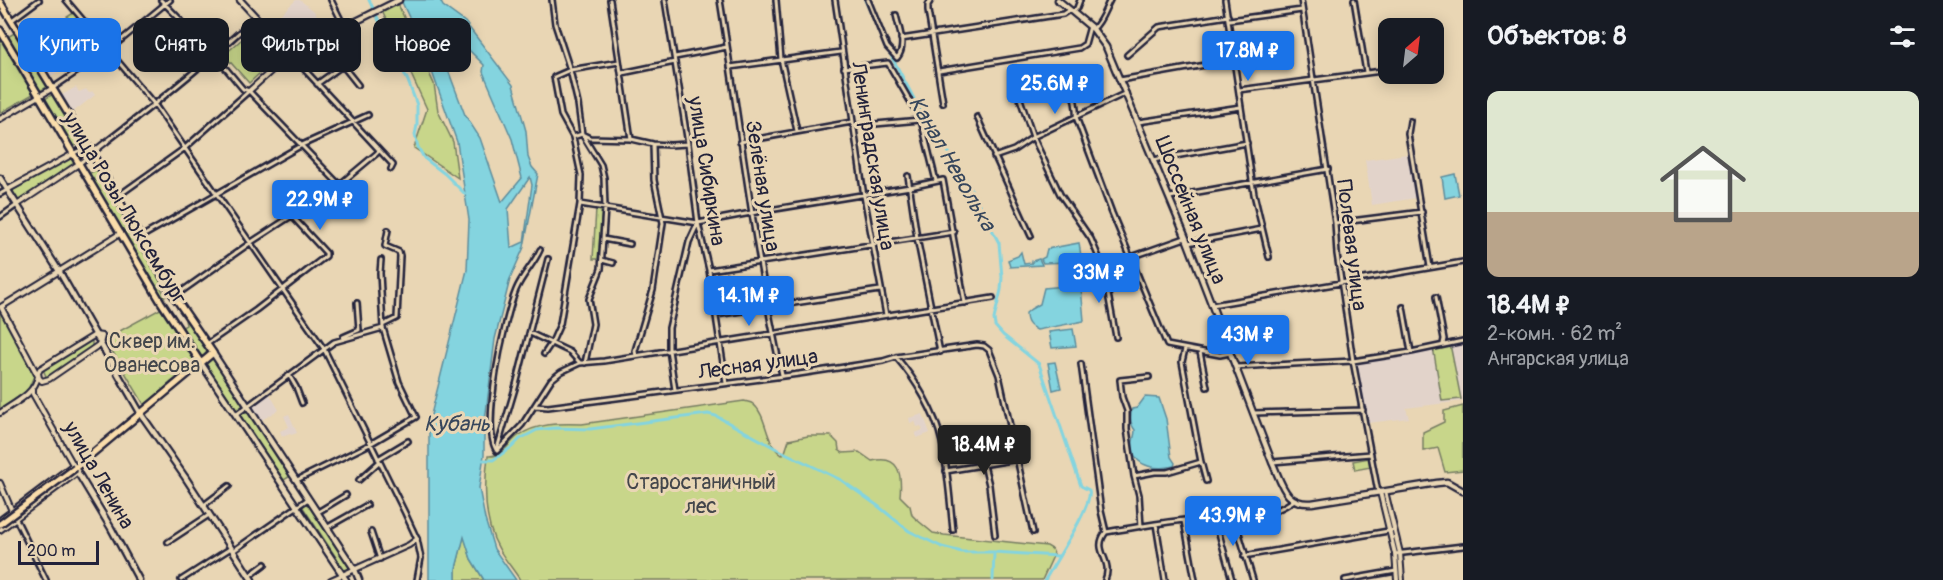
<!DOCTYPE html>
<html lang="ru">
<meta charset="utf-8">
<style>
body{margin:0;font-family:Pangolin,sans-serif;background:#242831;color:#f1f3f6;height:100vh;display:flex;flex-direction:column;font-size:22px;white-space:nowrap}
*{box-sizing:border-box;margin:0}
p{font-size:20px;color:#9ea1a6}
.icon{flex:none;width:33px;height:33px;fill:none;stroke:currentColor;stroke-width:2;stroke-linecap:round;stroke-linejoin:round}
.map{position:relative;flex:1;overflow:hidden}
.panel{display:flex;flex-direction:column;background:#171b24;width:480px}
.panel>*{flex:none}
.hud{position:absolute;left:18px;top:18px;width:570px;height:54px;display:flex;gap:12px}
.needle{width:39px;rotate:28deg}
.tools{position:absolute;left:1378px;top:18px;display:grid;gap:12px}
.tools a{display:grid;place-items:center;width:66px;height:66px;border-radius:12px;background:#171b24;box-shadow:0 3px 15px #0003;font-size:30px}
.scale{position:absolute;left:18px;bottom:15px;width:81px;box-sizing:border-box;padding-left:6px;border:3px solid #22223b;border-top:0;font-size:16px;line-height:21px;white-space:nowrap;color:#22223b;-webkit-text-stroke:4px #e9d6b4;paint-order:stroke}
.price{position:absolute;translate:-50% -51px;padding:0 14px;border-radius:6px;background:#1a73e8;color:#fff;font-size:20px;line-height:39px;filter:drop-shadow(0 2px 3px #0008)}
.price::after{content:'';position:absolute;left:50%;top:36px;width:18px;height:14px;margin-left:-9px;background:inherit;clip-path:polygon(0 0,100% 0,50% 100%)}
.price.active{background:#222;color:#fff}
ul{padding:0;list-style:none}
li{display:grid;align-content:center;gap:12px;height:318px;padding:0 24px}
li+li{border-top:2px solid #363941}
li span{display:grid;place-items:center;height:186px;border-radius:12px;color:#555}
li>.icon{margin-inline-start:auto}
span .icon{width:108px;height:108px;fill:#fffc;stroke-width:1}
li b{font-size:26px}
h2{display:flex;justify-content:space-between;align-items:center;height:72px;padding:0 24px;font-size:26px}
.tag{padding:0 21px;border-radius:12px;background:#171b24;box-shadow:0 3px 15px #0003;font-size:21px;line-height:54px}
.tag.active{background:#1a73e8;color:#fff}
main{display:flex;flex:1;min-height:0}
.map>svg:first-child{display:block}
.built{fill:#e2d3ca}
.green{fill:#c8d68a;stroke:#757c62;stroke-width:1.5}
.water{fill:#84d4df;stroke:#5d8d9d;stroke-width:1.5;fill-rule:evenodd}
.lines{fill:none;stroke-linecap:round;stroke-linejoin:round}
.stream{stroke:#5d8d9d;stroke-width:1.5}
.canal{stroke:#84d4df;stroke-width:3}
.minor-casing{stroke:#22223b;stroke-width:8}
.tertiary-casing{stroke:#22223b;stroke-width:8}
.secondary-casing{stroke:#22223b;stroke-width:9}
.primary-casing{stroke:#22223b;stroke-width:10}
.minor{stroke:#e9d6b4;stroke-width:3}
.tertiary{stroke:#e9d6b4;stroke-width:4}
.secondary{stroke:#e9d6b4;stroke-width:4.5}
.primary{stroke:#faddab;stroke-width:5}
.primary-bridge-casing{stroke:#22223b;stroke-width:10;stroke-linecap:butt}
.primary-bridge{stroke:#faddab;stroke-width:5}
.labels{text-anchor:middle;stroke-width:6;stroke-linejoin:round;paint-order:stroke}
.street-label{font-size:21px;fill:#22223b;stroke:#e9d6b4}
.park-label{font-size:21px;fill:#43464b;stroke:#e9d6b4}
.water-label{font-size:22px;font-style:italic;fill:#36465c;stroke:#e9d6b4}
</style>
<main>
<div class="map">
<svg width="1463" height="580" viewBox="0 0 1463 580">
<rect width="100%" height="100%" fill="#e9d6b4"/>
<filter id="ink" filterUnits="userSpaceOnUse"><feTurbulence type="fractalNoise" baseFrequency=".0167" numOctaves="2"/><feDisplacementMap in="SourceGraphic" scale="12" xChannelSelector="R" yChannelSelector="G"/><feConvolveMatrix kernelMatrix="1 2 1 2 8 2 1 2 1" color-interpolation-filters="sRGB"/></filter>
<g filter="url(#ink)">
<path class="built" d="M296,0H300L314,11L327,31L292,50L269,25Z
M62,33L72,49L66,52L69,65L51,76L40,59L63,47L56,36Z
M76,87L79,92L86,89L89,93L92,91L95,95L73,112L62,95Z
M1407,154L1416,198L1372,205L1365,160Z
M1463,342V401L1406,408L1409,418L1368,423L1354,360Z
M268,391L279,410L260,421L249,405Z
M289,414L297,433L291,435L290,433L282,436L280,431L289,427L284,416Z
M923,414L930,433L917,438L915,433L923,430L921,426L917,427L915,421L910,423L909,418Z"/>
<path class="green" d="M398,4L434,84L438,111L453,142L458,178L414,148L427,109L382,11Z
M75,12L91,31L84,33L68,21L67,17Z
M60,26L80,43L93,33L97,37L76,54L62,33Z
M294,30L304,42L293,48L282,36Z
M16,32L49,86L38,92L6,38Z
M250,32L265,47L270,43L281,54L249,83L224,55Z
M0,39L33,94L0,113Z
M53,94L82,142L72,148L43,100Z
M70,157L75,165L18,201L12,192L13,190Z
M100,168L164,281L159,285L166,296L163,298L88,174Z
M596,209H602L598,259H593Z
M0,308L35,373L28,390L0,409Z
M162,308L198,362L171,382L145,406L105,339Z
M188,319L208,350L204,356H199L181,328L186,325L185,320Z
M92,338V347L47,379L43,369Z
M1450,344L1461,399L1442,401L1433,347Z
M212,356L245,406L237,411L205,363Z
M744,401C747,402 751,402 753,404C768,416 764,443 782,455L785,452L789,440L808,436H831L838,443L839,450L843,453L859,452L872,461C900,454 902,475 900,496L910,506L912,515L916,519L933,533L944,535L1047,546L1052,549L1054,554L1042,580H520C514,570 505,560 499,549C483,522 484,486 488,456C504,457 507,444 518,436C537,423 560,423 582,424Z
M1463,406V470L1445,472L1438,448L1423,451V432L1444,422V411Z
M248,409L253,417L252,419L292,475L284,480L239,415Z
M1369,458L1371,467L1355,470L1353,461Z
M309,500L352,568L345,571L302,506Z
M464,535L471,559L484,580H456V568Z"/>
<path class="water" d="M401,0H440L443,6L465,22L513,85L526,131L528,157L532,167L538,174L524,247L510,279L495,339L484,429V455L479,488L485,519L494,549L516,580H484L471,559L464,537L456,568V580H429V423L467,270L469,220L457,142L425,52ZM444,25L484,65L483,72L512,139L522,178L502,202L480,138L465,115L442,54L440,43L450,53L443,37ZM530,177L532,185L524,242L511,248L508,209Z
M1455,174L1459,195L1445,198L1442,177Z
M1079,243L1081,256L1073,257L1070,262L1043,263L1041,259L1045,257L1047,249Z
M1021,252L1024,264L1032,263V261L1039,259L1042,265L1010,267L1008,260L1018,256Z
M1066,286L1081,287L1084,321L1037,330C1029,326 1026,322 1026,313L1031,309L1040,304L1044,288Z
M1073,329L1076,346L1052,348L1049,332Z
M1055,362L1061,388L1053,390L1048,363Z
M1145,397L1159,398L1166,419L1171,457L1175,463L1174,466C1159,470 1136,468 1133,450C1131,443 1135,437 1135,430C1130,424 1130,416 1132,409L1137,408Z"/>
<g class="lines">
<path class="stream" d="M583,358L591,323L586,302L599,269L603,216"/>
<path class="canal" d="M369,0L408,81L417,105V125L415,135L418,147L424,158L445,174L465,194
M865,0L879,31
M887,48L920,110L962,172L999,243L1002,277L1001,290L994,319L995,326L1003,335L1039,364L1081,486L1089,490C1094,504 1054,563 1045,580
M483,460H493L512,447L520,439L537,430L555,428L590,429L708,414L716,416L775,448L841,480L878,506L909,531L942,547L962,552H994L1058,556
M993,580L994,552"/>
<g class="minor-casing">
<path id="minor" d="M66,0L155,105L324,349L405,513L417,539L421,558L417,580
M161,0L212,52L243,89L249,91L359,205
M331,0L344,26
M552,0L555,24L570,70L578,104L582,134L601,165L604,178L605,208L601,269L589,299L593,324L585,363
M610,0L631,139
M665,0L688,144L698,223L709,270L726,383
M720,0C740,125 754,251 782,375
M776,0L781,59L797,131
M835,0L864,196L886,315
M868,0L887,47L897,58C907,47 899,29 896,15
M931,0L928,5V11L943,103
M1225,0L1254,194L1269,257
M1301,0L1335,223L1337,254L1353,361L1378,492
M1354,0L1366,72
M1073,12L1077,8L1080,0
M12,20L39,0
M1229,20L1302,10
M1093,29C1102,21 1104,11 1110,0
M901,39L1063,14L1069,10
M313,41L315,45L334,55L358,85
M290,54L393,165L391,169
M1127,55L1159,27L1228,16
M675,57L727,47
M730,67L841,52
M844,68L888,63L921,120L936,181
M939,71L1079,48L1085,44L1090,26
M622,73L675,62
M1120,80L1234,60
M317,84L342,66
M53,88L109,50L170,0
M1239,90L1389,70
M977,117L1031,236
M1410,121L1408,134L1430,267
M1138,122L1241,107
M853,126L920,120
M573,137L582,134L590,138L631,139L653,144L670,145L688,144
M106,142C158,102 208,62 256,17
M740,142L852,122
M74,153L87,147
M994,157L1014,150L1033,137L1126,93
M1153,160L1247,143
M80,163L92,153
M908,176L917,238L940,352
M0,194L7,190
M118,196L185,148L249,91
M1170,197L1328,169
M580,204L698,223L751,213L910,187L943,180L965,303
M0,217L17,205
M1335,223L1422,212
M141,237L302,145L368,115
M603,239L630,244
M1188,243L1262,229
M602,260L613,263
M1103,267L1185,238
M709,270L954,232
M175,296L250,243L339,185L376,154L379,151L378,149
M1436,297L1444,339L1443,344
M1212,305L1463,262
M1403,307L1411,352
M716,315L880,290
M383,325L397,318L400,256L399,252L385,246L388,230
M530,333L570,352L580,363
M1116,337L1103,267L1091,239L1060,194L1033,137L1016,87L1068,69C1069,85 1078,102 1076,117L1112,213L1167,345L1220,355L1230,353
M343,339V337L359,330L357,303
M207,344L256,310L326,256V253L291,215
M1185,349L1182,362L1201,462L1206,481
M1200,352L1207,387
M544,354L552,342L560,324L580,204L581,175L573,137L561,115L554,77L570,70L619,62
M636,356L635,351L653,290L663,223L654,180L653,144
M896,357C916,380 935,412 942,442C948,471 950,501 953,530
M1081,364L1101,511L1106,532
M1236,367L1353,361L1411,352L1463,341
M289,375L296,387L302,403
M675,390L669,350V328L689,242L697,225
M535,406L548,407L799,374L883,361L896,357L977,345L984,346L989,350L999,375L1033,532
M1254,413L1363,410
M237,414L334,342L383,328
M497,449L516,385L548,259
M497,451L522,425L551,380L561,372L580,363L604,361L993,298
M497,451C480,429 505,316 516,290C522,275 534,264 540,250
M378,459L408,441
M1272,462L1371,454
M984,465L989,485L995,535
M946,471L1018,459
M1134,476L1155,472H1167L1201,462
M297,480L370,444L416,417L399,382L383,328L380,273L381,260
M359,480L379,462
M204,505L229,486
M318,512L346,495
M15,517L46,580
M1215,519L1232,580
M1235,520L1253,580
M1184,521L1195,580
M1156,524L1165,580
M328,527L367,505
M1141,527L1139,495L1134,476L1127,429V411L1122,397L1120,380L1149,377
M371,532L380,559
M168,542L209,515
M233,551L308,499
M1395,554L1463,546
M1244,556L1394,530
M249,576L265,564
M181,580L231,548
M1105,580C1114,559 1091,551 1106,532C1132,528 1158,523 1185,520C1225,517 1258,525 1293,501
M1345,580L1396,571"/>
</g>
<g class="tertiary-casing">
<path id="tertiary" d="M249,91L290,54
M0,119L53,88
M92,153L106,142
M7,190L73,154
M17,205L80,163
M95,335L102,336L100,344L49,379L42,381L39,378L38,373L40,369Z
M33,390V394L75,468
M0,413C14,403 35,394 38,376L1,307L121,233
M0,483L12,511
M1385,491L1400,553L1402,580
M1380,492L1395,554L1397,580
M0,520L73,465
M0,530L78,472
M331,580L409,545L417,539"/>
</g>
<g class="secondary-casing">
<path id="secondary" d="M240,0L290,54L399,0
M1058,0L1093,29L1106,47L1188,243L1272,462C1282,483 1284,505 1312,503L1437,483L1447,482L1463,491
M0,178L59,271L141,414L185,477L252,580
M213,353L355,570L359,580
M201,363L346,580
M75,468L111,528L139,580"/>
</g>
<g class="primary-casing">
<path id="primary" d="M0,2L92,153L172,293L213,353L75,468
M0,30L161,302L201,363"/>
</g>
<use href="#minor" class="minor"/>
<use href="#tertiary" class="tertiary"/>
<use href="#secondary" class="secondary"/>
<use href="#primary" class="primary"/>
<g class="primary-bridge-casing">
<path id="primary-bridge" d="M0,524L75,468"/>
</g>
<use href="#primary-bridge" class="primary-bridge"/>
</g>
</g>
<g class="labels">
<g class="street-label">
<text transform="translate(873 156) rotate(81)" y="7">Ленинградская улица</text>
<text transform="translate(707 171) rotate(81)" y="7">улица Сибиркина</text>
<text transform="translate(763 186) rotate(81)" y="7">Зелёная улица</text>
<text transform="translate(125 208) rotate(59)" y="7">улица Розы Люксембург</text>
<text transform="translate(1191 210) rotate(68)" y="7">Шоссейная улица</text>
<text transform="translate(1352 245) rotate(83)" y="7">Полевая улица</text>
<text transform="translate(758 364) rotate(-8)" y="7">Лесная улица</text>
<text transform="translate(99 475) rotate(60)" y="7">улица Ленина</text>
</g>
<g class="park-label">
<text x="152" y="348">Сквер им.<tspan x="152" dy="24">Ованесова</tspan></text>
<text x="701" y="489">Старостаничный<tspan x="701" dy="24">лес</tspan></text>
</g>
<g class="water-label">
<text transform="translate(953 163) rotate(60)" y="8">Канал Неволька</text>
<text x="457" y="431">Кубань</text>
</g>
</g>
</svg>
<div class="tools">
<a><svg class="needle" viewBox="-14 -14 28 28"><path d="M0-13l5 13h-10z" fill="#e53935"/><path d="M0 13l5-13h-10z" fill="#9ea1a6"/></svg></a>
</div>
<div class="scale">200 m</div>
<b class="price" style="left:1248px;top:82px">17.8M ₽</b>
<b class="price" style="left:1055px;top:115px">25.6M ₽</b>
<b class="price" style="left:320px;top:231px">22.9M ₽</b>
<b class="price" style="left:1099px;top:304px">33M ₽</b>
<b class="price" style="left:749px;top:327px">14.1M ₽</b>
<b class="price" style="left:1248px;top:366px">43M ₽</b>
<b class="price active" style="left:984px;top:476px">18.4M ₽</b>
<b class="price" style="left:1233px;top:547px">43.9M ₽</b>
<div class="hud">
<a class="tag active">Купить</a>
<a class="tag">Снять</a>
<a class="tag">Фильтры</a>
<a class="tag">Новое</a>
</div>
</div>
<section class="panel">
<h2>Объектов: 8<svg class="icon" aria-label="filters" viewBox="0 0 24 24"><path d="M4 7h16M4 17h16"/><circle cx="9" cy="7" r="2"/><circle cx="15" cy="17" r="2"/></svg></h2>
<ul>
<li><span style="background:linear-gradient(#dfe7d0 65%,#b9a48a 0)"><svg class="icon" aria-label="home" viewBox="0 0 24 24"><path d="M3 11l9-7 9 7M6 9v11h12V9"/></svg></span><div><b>18.4M ₽</b><p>2-комн. · 62 m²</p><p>Ангарская улица</p></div></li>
</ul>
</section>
</main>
